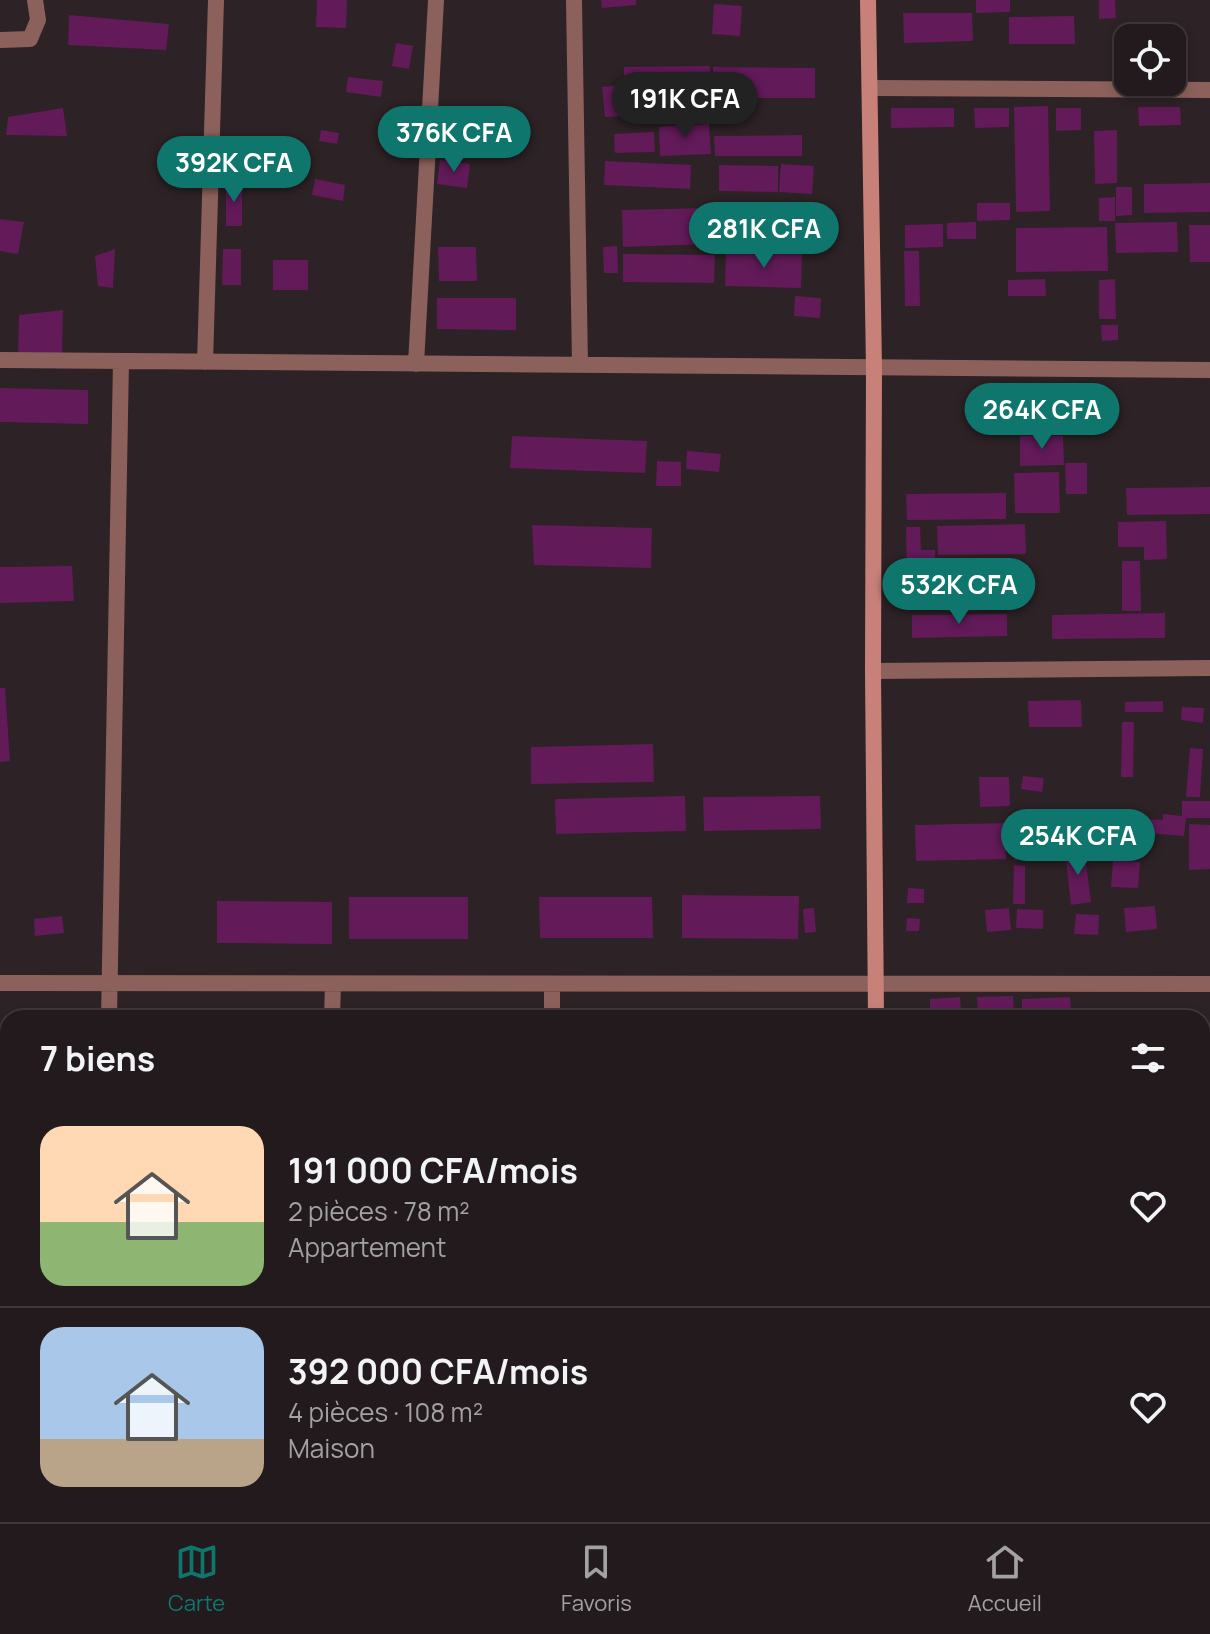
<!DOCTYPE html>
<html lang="fr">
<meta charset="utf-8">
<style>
body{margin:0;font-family:Manrope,sans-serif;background:#2e2729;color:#f1f3f6;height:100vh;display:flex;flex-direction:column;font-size:30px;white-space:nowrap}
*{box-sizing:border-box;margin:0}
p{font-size:26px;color:#a2a1a3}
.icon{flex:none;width:44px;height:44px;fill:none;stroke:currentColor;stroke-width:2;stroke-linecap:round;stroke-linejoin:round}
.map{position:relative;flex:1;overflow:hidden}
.side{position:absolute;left:0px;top:1010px;width:1210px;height:512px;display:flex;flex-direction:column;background:#221a1c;border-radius:24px 24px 0 0;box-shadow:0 4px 12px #0003,0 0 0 2px #3f383b}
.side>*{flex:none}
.buttons{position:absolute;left:1114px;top:24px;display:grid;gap:16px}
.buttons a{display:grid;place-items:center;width:72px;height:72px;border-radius:16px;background:#221a1c;box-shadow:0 4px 12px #0003,0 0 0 2px #3f383b;font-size:40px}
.price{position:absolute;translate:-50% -68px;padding:0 18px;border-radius:28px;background:#0f766e;color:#fff;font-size:26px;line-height:52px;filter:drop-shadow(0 2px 4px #0008)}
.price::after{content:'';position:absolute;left:50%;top:48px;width:24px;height:18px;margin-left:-12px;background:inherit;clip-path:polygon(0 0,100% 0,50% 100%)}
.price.on{background:#222;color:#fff}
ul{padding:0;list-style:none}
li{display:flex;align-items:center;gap:24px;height:200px;padding:0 40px}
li+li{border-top:2px solid #3f383b}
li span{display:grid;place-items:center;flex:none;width:224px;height:160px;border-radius:24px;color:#555}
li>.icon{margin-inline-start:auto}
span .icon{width:96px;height:96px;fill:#fffc;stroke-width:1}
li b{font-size:34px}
h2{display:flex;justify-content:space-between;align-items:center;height:96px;padding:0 40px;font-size:34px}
.tabs{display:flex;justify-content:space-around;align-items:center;height:112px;border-top:2px solid #3f383b;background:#221a1c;font-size:22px;color:#a2a1a3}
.tabs a{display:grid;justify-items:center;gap:4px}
.tabs .on{color:#0f766e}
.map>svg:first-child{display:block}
.building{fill:#621a59}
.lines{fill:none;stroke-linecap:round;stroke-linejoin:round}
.street{stroke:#8c615b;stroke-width:16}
.secondary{stroke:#c78179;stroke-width:16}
</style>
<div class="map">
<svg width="1210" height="1522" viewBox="0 0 1210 1522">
<rect width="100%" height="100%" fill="#2d2225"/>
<path class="building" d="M317,0H347L346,28L316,27Z
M601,0H636V5L602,8Z
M976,0H1010V12L976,13Z
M1099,0H1115L1116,18L1099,19Z
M714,4L742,6L740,36L712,34Z
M903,13H972L973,41L904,43Z
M69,15L169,24L166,50L68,45Z
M1074,16L1075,44H1009V17Z
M1124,23H1154V38H1128V46H1125Z
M396,43L413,46L409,69L392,66Z
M710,66V85H624V67Z
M713,67L815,68V98H713Z
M348,77L383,81L381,97L346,92Z
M622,85L624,116L605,117L602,87Z
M1048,106L1050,211L1016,212L1014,107Z
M1138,107H1180L1181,125L1139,126Z
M63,108L67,136L6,135L8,117Z
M891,108H954V127L891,128Z
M974,108H1009V127L975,128Z
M1056,108H1081V130L1056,131Z
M709,124L711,154L660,156L659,127Z
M321,130L339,133L337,144L319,141Z
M1117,130V183L1095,184L1094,131Z
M654,132L655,152L615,153L614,134Z
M802,135V156H715L714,136Z
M440,160L470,164L467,188L437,184Z
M605,161L691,165L690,189L604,185Z
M781,164L814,166L812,194L779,192Z
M719,165L778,166V192L719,191Z
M315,179L345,185L343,201L312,195Z
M226,182H242V226H226Z
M1210,183V212L1144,213V184Z
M1116,187H1132V215L1116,216Z
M1115,197V221H1099V198Z
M977,203H1010V220L977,221Z
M710,208L711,244L623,247L622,210Z
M0,219L24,222L18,254L0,251Z
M976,222V239H947V223Z
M1177,222L1178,252L1116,253L1115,223Z
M943,224V247L905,248V225Z
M1189,225H1210V262H1190Z
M1107,227L1108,271L1016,272V228Z
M617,246L618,273H604L603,247Z
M438,247H476L477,281H439Z
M115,249L113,288L98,286L95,256Z
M223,249H241V285H222Z
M904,251H919L920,306H905Z
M726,252L802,254L801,288L725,286Z
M623,254L715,255L714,283L623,282Z
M273,260H308V290H273Z
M1045,279L1046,296H1008V280Z
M1115,279L1116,319H1099V280Z
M795,296L821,298L820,318L794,316Z
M437,298H516V330L437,329Z
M63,310L62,358L18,355L19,315Z
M1101,325H1118V340L1102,341Z
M0,388L88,390V424L0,422Z
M512,436L647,441L645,473L510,468Z
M1020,436H1063L1064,465L1020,466Z
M687,451L721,454L719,472L686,469Z
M657,461L681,462V486H656Z
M1065,463H1087V494H1066Z
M1059,472L1060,513H1015L1014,473Z
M1210,487V514L1127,515L1126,488Z
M1006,493V519L907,520L906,494Z
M1166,521L1167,559L1144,560V547H1118V522Z
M1025,524L1026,554L938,555L937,526Z
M532,525L652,528L651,568L534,565Z
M906,527H920L921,550H935V589L907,590Z
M1122,561H1140L1141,611H1122Z
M72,566L74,601L0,603V567Z
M1011,577V607L980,608L979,578Z
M1165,613V638L1052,639V615Z
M1007,614V636L912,638V615Z
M0,688H5L10,761L0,762Z
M1081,700L1082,727H1029L1028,701Z
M1163,701V712H1125V702Z
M1182,707L1204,708L1203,723L1181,720Z
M1122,722H1134L1133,777H1121Z
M653,744L654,782L531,784V747Z
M1190,748L1203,749L1200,797H1186Z
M1023,776L1044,778L1042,792L1021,789Z
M979,777H1009L1010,806L980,807Z
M685,796L686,831L556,834L555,799Z
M820,796L821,829L704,831L703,797Z
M1182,801H1210V818H1186L1184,836L1127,831L1128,818L1163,820V814L1182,816Z
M1118,820L1119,841L1070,842L1069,822Z
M1014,822H1060V860H1014Z
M1006,823V859L916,861L915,825Z
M1189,824L1210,825V869L1189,870Z
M1084,848L1091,902L1071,905L1065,851Z
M1113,860L1140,862L1138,888L1111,887Z
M1014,865L1025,866V904H1013Z
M908,888L924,889V903H907Z
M682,895L799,896L798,939L682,938Z
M349,897H468V939H349Z
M539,897H652L653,938H540Z
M217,901L332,902V944L217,943Z
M1155,906L1157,929L1126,932L1124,908Z
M814,908L816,932L805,933L803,909Z
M1009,908L1011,930L987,932L985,910Z
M1017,909L1043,910V929L1016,928Z
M1076,914L1099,915L1098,935L1074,934Z
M62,916L64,933L35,936L34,919Z
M907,918L920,919L919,931H906Z
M1013,996L1014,1011L978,1013L977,997Z
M960,997L961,1013L930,1015V999Z
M1070,997L1071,1011L1022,1013V999Z
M5,1025L8,1043H0V1026Z
M1202,1086H1210V1110H1202Z
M0,1122H8V1149H0Z
M1210,1199V1228L1202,1229V1200Z
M0,1301L8,1302V1319H0Z
M0,1397L8,1398V1419L0,1418Z
M1202,1422H1210V1450H1202Z
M136,1514H198L197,1522H136Z
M224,1514H288V1522H225Z
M402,1514H434V1522L402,1521Z
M597,1514H624L625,1522H598Z
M1007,1514H1025L1026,1522H1008Z
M766,1515V1522H706V1518Z
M922,1517H943V1522H922Z"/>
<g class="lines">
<path class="street" d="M574,0L580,365
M0,40L30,39L38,20L35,0
M870,88L1210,90
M0,360L1210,370
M205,362L216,0
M416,364L436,0
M873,671L1210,668
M0,983L1210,984
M552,984V1018
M109,1018L121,361
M332,1018L333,984
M1202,1298H1210
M561,1514V1522
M107,1522V1514
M324,1522V1514"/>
<path class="secondary" d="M868,0L874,368L873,671L876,1018
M880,1514V1522"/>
</g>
</svg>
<div class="buttons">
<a><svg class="icon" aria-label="locate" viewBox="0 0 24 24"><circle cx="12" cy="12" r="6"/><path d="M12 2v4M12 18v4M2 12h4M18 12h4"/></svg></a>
</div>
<b class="price on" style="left:685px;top:140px">191K CFA</b>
<b class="price" style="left:454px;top:174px">376K CFA</b>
<b class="price" style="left:234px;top:204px">392K CFA</b>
<b class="price" style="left:764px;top:270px">281K CFA</b>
<b class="price" style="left:1042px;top:451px">264K CFA</b>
<b class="price" style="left:959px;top:626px">532K CFA</b>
<b class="price" style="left:1078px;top:877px">254K CFA</b>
<section class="side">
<h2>7 biens<svg class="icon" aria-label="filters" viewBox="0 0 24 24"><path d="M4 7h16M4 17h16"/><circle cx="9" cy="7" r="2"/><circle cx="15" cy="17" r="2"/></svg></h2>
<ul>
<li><span style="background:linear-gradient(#ffd9b3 60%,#8fb573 0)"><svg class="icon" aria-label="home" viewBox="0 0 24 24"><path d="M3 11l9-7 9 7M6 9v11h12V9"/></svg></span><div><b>191 000 CFA/mois</b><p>2 pièces · 78 m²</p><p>Appartement</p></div><svg class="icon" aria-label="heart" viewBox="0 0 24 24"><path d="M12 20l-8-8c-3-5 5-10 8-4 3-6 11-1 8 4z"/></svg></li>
<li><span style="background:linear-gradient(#a9c7e8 70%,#b9a48a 0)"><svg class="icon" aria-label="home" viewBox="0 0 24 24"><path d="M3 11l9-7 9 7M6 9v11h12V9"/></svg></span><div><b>392 000 CFA/mois</b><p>4 pièces · 108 m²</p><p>Maison</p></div><svg class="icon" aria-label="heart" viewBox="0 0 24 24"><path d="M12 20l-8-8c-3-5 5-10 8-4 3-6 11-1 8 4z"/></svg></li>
</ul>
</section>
</div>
<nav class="tabs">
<a class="on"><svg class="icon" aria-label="map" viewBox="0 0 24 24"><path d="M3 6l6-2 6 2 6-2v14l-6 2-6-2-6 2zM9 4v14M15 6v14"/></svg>Carte</a>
<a><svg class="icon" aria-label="saved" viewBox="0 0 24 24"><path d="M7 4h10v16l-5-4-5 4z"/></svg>Favoris</a>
<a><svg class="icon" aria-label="home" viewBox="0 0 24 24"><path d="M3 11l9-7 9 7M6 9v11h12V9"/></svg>Accueil</a>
</nav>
